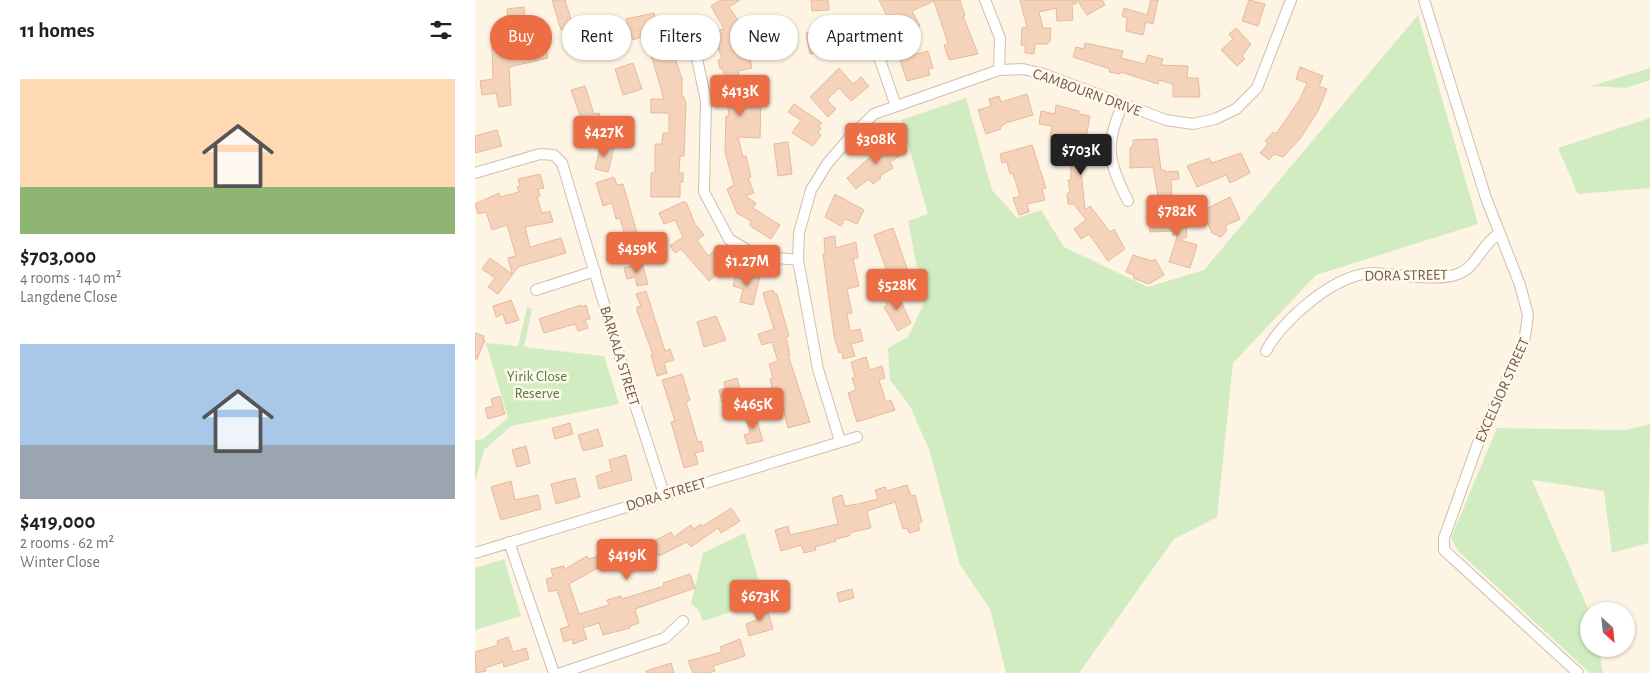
<!DOCTYPE html>
<meta charset="utf-8">
<style>
body{margin:0;font-family:"Alegreya Sans",sans-serif;background:#f6f6f6;color:#202124;height:100vh;display:flex;flex-direction:column;font-size:19px;white-space:nowrap}
*{box-sizing:border-box;margin:0}
p{font-size:16px;color:#757577}
.icon{flex:none;width:28px;height:28px;fill:none;stroke:currentColor;stroke-width:2;stroke-linecap:round;stroke-linejoin:round}
.map{position:relative;flex:1;overflow:hidden}
.drawer{display:flex;flex-direction:column;background:#fff;width:475px}
.drawer>*{flex:none}
.hud{position:absolute;left:15px;top:15px;width:475px;height:45px;display:flex;gap:10px}
.needle{width:32px;rotate:153deg}
.tools{position:absolute;left:1105px;top:602px;display:grid;gap:10px}
.tools a{display:grid;place-items:center;width:55px;height:55px;border-radius:50%;background:#fff;box-shadow:0 1px 4px #0004;font-size:25px}
.price{position:absolute;translate:-50% -42px;padding:0 11px;border-radius:5px;background:#ed6e44;color:#fff;font-size:16px;line-height:32px;filter:drop-shadow(0 1px 2px #0008)}
.price::after{content:'';position:absolute;left:50%;top:30px;width:15px;height:11px;margin-left:-8px;background:inherit;clip-path:polygon(0 0,100% 0,50% 100%)}
.price.current{background:#222;color:#fff}
ul{padding:0;list-style:none}
li{display:grid;align-content:center;gap:10px;height:265px;padding:0 20px}
li span{display:grid;place-items:center;height:155px;border-radius:0px;color:#555}
li>.icon{margin-inline-start:auto}
span .icon{width:90px;height:90px;fill:#fffc;stroke-width:1}
li b{font-size:21px}
h2{display:flex;justify-content:space-between;align-items:center;height:60px;padding:0 20px;font-size:21px}
.tag{padding:0 18px;border-radius:22px;background:#fff;box-shadow:0 1px 4px #0004;font-size:18px;line-height:45px}
.tag.current{background:#ed6e44;color:#fff}
main{display:flex;flex:1;min-height:0}
.map>svg:first-child{display:block}
.green{fill:#d2ecc2}
.building{fill:#f4d3ba;stroke:#e8ba9a}
.lines{fill:none;stroke-linecap:round;stroke-linejoin:round}
.street-casing{stroke:#d1beac;stroke-width:12}
.street{stroke:#fff;stroke-width:10}
.labels{text-anchor:middle;stroke-width:5;stroke-linejoin:round;paint-order:stroke}
.street-label{font-size:15px;fill:#775a48;stroke:#fff8ec}
.park-label{font-size:15px;fill:#507e40;stroke:#fff8ec}
</style>
<main>
<section class="drawer">
<h2>11 homes<svg class="icon" aria-label="filters" viewBox="0 0 24 24"><path d="M4 7h16M4 17h16"/><circle cx="9" cy="7" r="2"/><circle cx="15" cy="17" r="2"/></svg></h2>
<ul>
<li><span style="background:linear-gradient(#ffd9b3 70%,#8fb573 0)"><svg class="icon" aria-label="home" viewBox="0 0 24 24"><path d="M3 11l9-7 9 7M6 9v11h12V9"/></svg></span><div><b>$703,000</b><p>4 rooms · 140 m²</p><p>Langdene Close</p></div></li>
<li><span style="background:linear-gradient(#a9c7e8 65%,#9aa5b1 0)"><svg class="icon" aria-label="home" viewBox="0 0 24 24"><path d="M3 11l9-7 9 7M6 9v11h12V9"/></svg></span><div><b>$419,000</b><p>2 rooms · 62 m²</p><p>Winter Close</p></div></li>
</ul>
</section>
<div class="map">
<svg width="1175" height="673" viewBox="0 0 1175 673">
<rect width="100%" height="100%" fill="#fdf4e4"/>
<path class="green" d="M943,15L1003,224L841,275L758,363L742,517L699,539L604,673H531L515,609L485,565L455,452L435,406L415,380L413,348L433,337L449,303L433,221L453,214L426,120L491,98L517,190L542,218L566,210L589,247L673,287L729,270Z
M1175,68V80L1151,88L1116,86Z
M1175,118V188L1103,194L1083,148Z
M52,307L57,309L49,347L129,356L144,404L36,426L9,450L0,482V440L8,439L33,418L11,343L43,346Z
M1175,424L1173,543L1137,553L1129,491L1057,480L1114,611V649H1124L1128,673H1115L983,551L976,538L1022,428L1151,430Z
M270,533L290,601L228,621L223,609L216,604L228,553Z
M29,559L46,616L0,630V568Z"/>
<path class="building" d="M77,0H90L98,26L86,30Z
M246,0H265L254,7L265,23L269,34L263,36L270,55L274,54L277,68L263,71L268,92L283,89L284,96L286,95L285,138L263,137L268,157L271,156L276,177L273,178L279,193L270,196L281,203L278,208L305,225L296,239L275,226L276,221L262,213L252,189L259,185L250,152L251,116H254L251,94H254L250,76L247,68L245,69L243,60L247,59L242,44L245,43L241,31L249,29L236,6Z
M336,0H353L354,10L337,11Z
M404,0H485L490,16H488L503,54L474,60L469,45L473,43L459,1L437,11L445,26L433,32L436,36L425,42L419,30L417,31L413,23L415,22Z
M545,0H601V4H597L598,20L582,21L581,8L564,12L568,28H576L575,41L572,44H560L559,54L550,53V45H546L547,28L552,27Z
M602,0H627L630,5L612,15Z
M676,0H683L678,24L671,22L668,35L651,31L652,18L647,16L649,8L672,15Z
M774,0L790,4L783,26L767,21Z
M49,7L52,46L70,42L73,58L34,67L36,105L24,107L21,93L7,95L5,81L18,79L17,45L41,44L39,23H33L32,9Z
M179,13L184,30L158,40L151,19Z
M356,28L359,50L335,54L331,33Z
M761,28L776,44L767,56L770,59L762,66L746,50L758,39L754,34Z
M610,43L648,51L646,58L670,64L673,55L688,59L686,65L713,66L712,78H723L725,97H698V84L684,80L683,84L646,72L645,74L634,72L635,69L598,57L601,47L609,49Z
M197,49L207,79V97H209L211,104L209,156H205L204,173H208V182H205V197H176V173H180V144H187L188,133H194V113H176V99H189L176,55Z
M433,51L435,56L453,51L458,68L453,69L455,75L432,81L423,54Z
M158,63L167,89L148,95L140,69Z
M825,67L848,76L844,86L852,89L843,111L824,140L808,157L799,154L794,160L785,153L793,144L790,141L798,132L801,134L825,99L832,83L821,79Z
M364,68L378,84L386,77L394,86L376,101L364,88L352,100L361,109L353,117L335,97Z
M110,86L119,114L124,113L129,131L106,138L99,120L106,118L96,90Z
M552,94L558,115L531,123L525,127L526,129L511,134L503,110L516,106L514,99L524,96L526,102Z
M319,104L347,123L343,126L346,128L343,133L346,135L338,146L317,133L326,120L313,112Z
M581,105L604,111V114L615,116L609,149H612L613,158H610V170H606L610,210L615,206L635,232L639,229L650,249L633,261L614,234L606,239L599,229L611,220L599,204H593L592,194L595,192L593,180H596L595,141L575,137L577,126L564,124L566,111L580,114Z
M22,130L27,146L0,153V136Z
M417,137L427,154L415,162L418,168L405,176L406,178L398,184L394,179L381,189L372,178Z
M682,139L686,170H690V172L703,171L704,179L696,180L697,195L683,196L678,167L655,168V148L658,145V140Z
M313,142L317,174L303,176L299,144Z
M126,145L139,148L133,172L120,169Z
M557,145L571,188L567,189L570,200L552,204L554,212L544,215L538,198L545,196L538,173L535,174L532,162L527,163L525,154Z
M766,153L775,173L755,183L751,175L722,187L712,166L734,158L737,163Z
M65,174L69,188L63,189L65,196L62,197L67,213L75,211L78,222L50,227L55,247L86,238L91,253L43,267L23,294L13,287L20,278L7,269L15,258L37,274L33,258L41,256L32,225L17,230L11,212L3,214L0,204L24,193L25,197L44,192L42,187L45,186L43,179Z
M139,177L142,185L148,184L162,233L165,232L171,252L160,255L158,245L150,247L147,237L150,236L145,218L141,219L137,203L128,206L121,183Z
M360,194L389,210L382,224L370,219L366,226L350,217Z
M755,197L765,219L750,226L752,230L746,237L737,233L727,211Z
M208,202H211L220,224L229,235L222,240L233,256L240,250L250,262L239,272L241,275L234,281L206,249L200,253L195,246L208,237L200,220L189,224L184,213Z
M701,214L715,215V227H711L712,237L705,240L722,245L715,268L694,262L703,234L698,235V231L675,232V222H679V217Z
M418,228L434,274L415,280L399,235Z
M360,236L361,248L381,242L383,258L378,259L384,286L372,289L377,313L372,314L375,331L385,329L388,341L376,344L380,356L368,359L367,352L364,353L359,336L348,254H350L349,238Z
M658,255L677,261L680,259L689,275L674,284L658,278L659,275L651,272Z
M167,263L173,284L162,286L160,277L152,279L149,268Z
M261,273L285,276L278,305L265,302L268,289L258,286Z
M298,290L300,294H302L314,336L311,337L315,355H313L335,422L313,428L303,388H297L295,379L298,378L294,364L303,361L297,342L287,345L283,334L299,329L288,293Z
M171,291L190,351L195,349L199,360L189,363L192,373L182,376L176,355H178L162,311V307L166,306L161,294Z
M421,291L436,323L423,331L409,307L412,305L409,298Z
M36,300L44,320L31,324L28,314L21,317L18,306Z
M106,305V307L111,305L115,319L110,320L113,328L103,331L100,324L69,333L64,319Z
M241,316L251,340L229,347L222,322Z
M0,333L9,336L8,340H10L2,359H0Z
M391,357L395,370L407,366L410,378L404,380L411,402L416,400L420,410L382,422L373,393L381,390L377,378L380,377L376,362Z
M207,374L215,400L211,402L223,442L226,441L229,451L220,453L223,464L209,468L196,422L200,421L187,380Z
M262,378L268,399L250,404L249,401L247,402L244,390L250,388L249,382Z
M25,396L30,414L13,419L10,408L18,406L16,399Z
M279,412L288,441L272,444L269,435L275,433L270,415Z
M95,423L98,434L80,439L77,428Z
M123,429L128,446L108,451L103,435Z
M51,446L55,463L42,467L37,450Z
M151,455L157,480L124,489L121,476L137,471L134,460Z
M100,478L105,497L81,504L76,484Z
M36,481L40,500L63,495L66,509L26,520L16,487Z
M432,485L436,496L440,495L447,522L443,524L445,530L434,533L432,528L428,529L420,502L392,511L396,528L377,532L374,536L360,539L361,541L340,547L341,550L329,553L326,545L306,551L300,530L313,526L315,535L363,524L357,498L367,495L370,506L383,504L403,499L400,490L410,487L412,491Z
M256,508L265,521L246,533L243,528L216,547L212,542L184,556L182,553L152,567L150,565L128,571L126,566L94,584L104,614L134,605L132,600L146,596L147,599L189,586L188,583L215,574L220,588L160,609L164,623L155,626V628L128,635L124,623L108,628L112,639L98,644L97,639L89,642L85,629L94,626L82,590L74,592L71,579L78,577L76,569L89,566L90,569L112,556L113,559L143,551L144,556L161,547L160,545L168,541L170,546L196,532L199,537L216,525L219,529L226,524L228,526Z
M377,589L379,598L364,602L362,593Z
M291,606L298,629L274,636L271,624L282,620L279,610Z
M33,637L38,652L51,648L54,659L29,667L28,662L10,668L11,671L1,673L0,652L23,645L22,641Z
M265,639L270,656L238,666L240,671L234,673H218L213,661L247,652L245,647Z
M196,663L199,673H172L171,671Z"/>
<g class="lines">
<g class="street-casing">
<path id="street" d="M510,0L525,38L524,70
M949,0L1011,198L1045,285L1053,315L1049,343L1007,432L969,538V550L1103,673
M383,22L396,34L421,106
M215,26L231,101L229,192L254,239L282,256L323,260
M648,104C629,145 633,162 653,201
M0,173L65,154L79,155L87,163L150,374L189,494
M61,290L120,271
M791,351C808,319 861,273 899,273C923,274 961,282 983,274C1002,267 1007,243 1024,234
M365,441L343,369L323,260L324,233L336,190L352,164L376,136L399,114L524,70L548,69L569,74L691,120L718,124L740,119L761,109L782,88L816,0
M34,542L79,673
M0,553L382,437
M86,673L190,638L208,621"/>
</g>
<use href="#street" class="street"/>
</g>
<g class="labels">
<g class="street-label">
<text transform="translate(612 92) rotate(20)" y="5">CAMBOURN DRIVE</text>
<text transform="translate(931 275) rotate(-1)" y="5">DORA STREET</text>
<text transform="translate(145 356) rotate(73)" y="5">BARKALA STREET</text>
<text transform="translate(1027 390) rotate(-66)" y="5">EXCELSIOR STREET</text>
<text transform="translate(191 494) rotate(-17)" y="5">DORA STREET</text>
</g>
<g class="park-label">
<text x="62" y="381">Yirik Close<tspan x="62" dy="17">Reserve</tspan></text>
</g>
</g>
</svg>
<div class="tools">
<a><svg class="needle" viewBox="-14 -14 28 28"><path d="M0-13l5 13h-10z" fill="#e53935"/><path d="M0 13l5-13h-10z" fill="#757577"/></svg></a>
</div>
<b class="price" style="left:265px;top:117px">$413K</b>
<b class="price" style="left:129px;top:158px">$427K</b>
<b class="price" style="left:401px;top:165px">$308K</b>
<b class="price current" style="left:606px;top:176px">$703K</b>
<b class="price" style="left:702px;top:237px">$782K</b>
<b class="price" style="left:162px;top:274px">$459K</b>
<b class="price" style="left:272px;top:287px">$1.27M</b>
<b class="price" style="left:422px;top:311px">$528K</b>
<b class="price" style="left:278px;top:430px">$465K</b>
<b class="price" style="left:152px;top:581px">$419K</b>
<b class="price" style="left:285px;top:622px">$673K</b>
<div class="hud">
<a class="tag current">Buy</a>
<a class="tag">Rent</a>
<a class="tag">Filters</a>
<a class="tag">New</a>
<a class="tag">Apartment</a>
</div>
</div>
</main>
